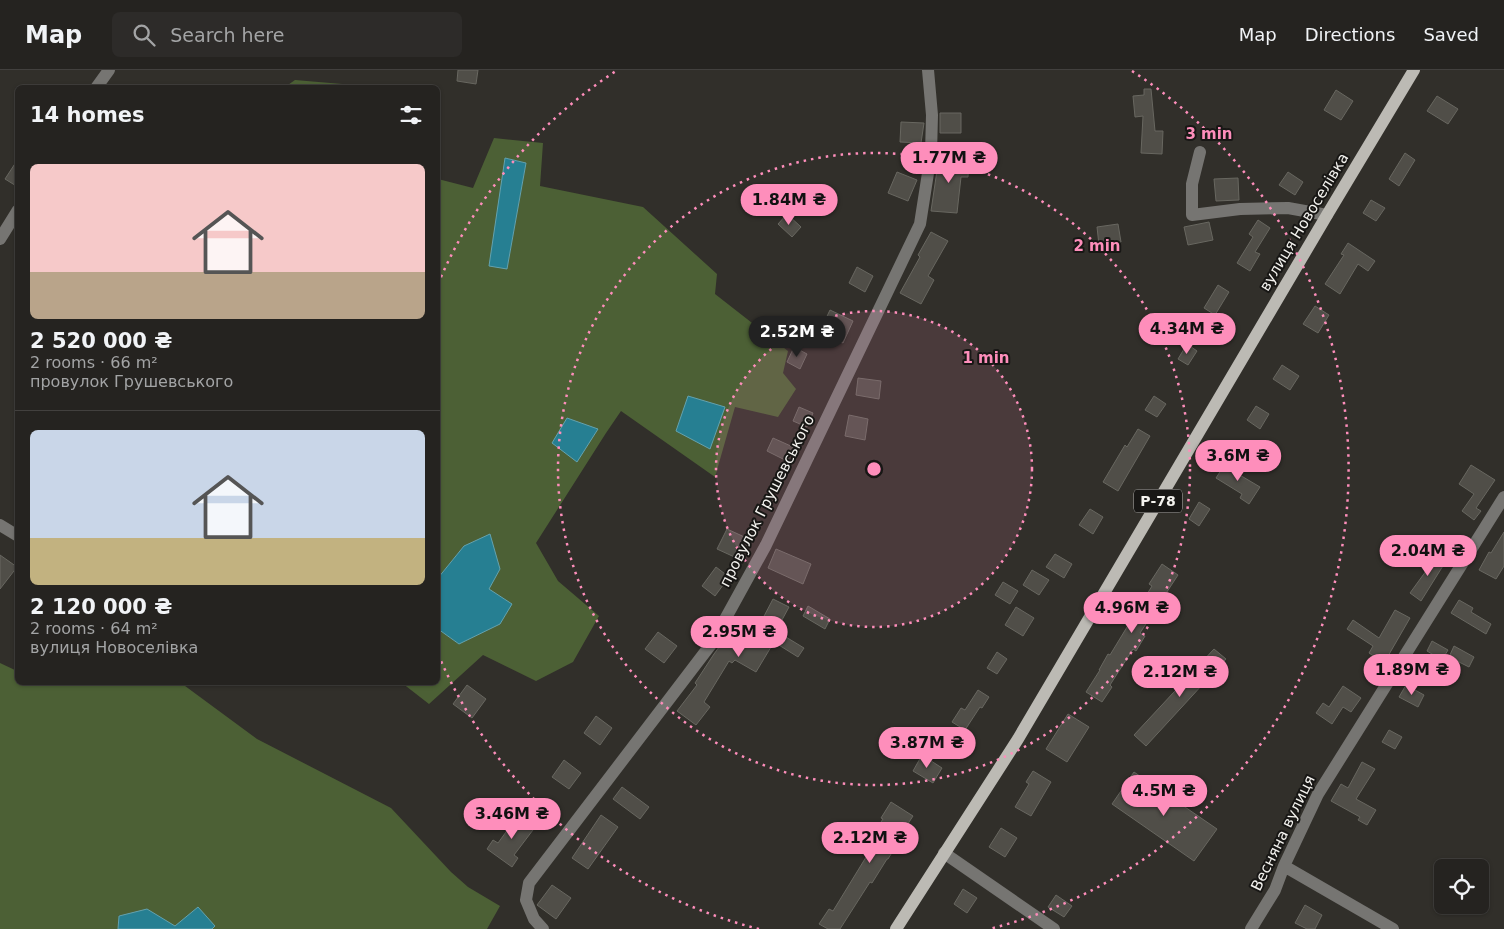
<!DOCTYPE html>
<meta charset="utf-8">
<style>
body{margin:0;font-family:"DejaVu Sans",sans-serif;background:#2d2b29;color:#f1f3f6;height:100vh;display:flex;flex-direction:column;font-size:19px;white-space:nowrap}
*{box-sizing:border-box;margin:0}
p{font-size:16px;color:#a3a4a5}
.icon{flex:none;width:28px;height:28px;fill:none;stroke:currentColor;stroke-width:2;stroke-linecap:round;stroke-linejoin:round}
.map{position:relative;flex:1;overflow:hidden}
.details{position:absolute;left:15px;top:15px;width:425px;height:600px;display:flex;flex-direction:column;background:#252320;border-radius:8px;box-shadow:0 1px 4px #0004,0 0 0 1px #42403e}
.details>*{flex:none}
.fabs{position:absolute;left:1434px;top:789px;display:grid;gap:10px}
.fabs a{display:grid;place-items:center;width:55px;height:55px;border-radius:8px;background:#252320;box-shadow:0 1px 4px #0004,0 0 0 1px #42403e;font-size:25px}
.price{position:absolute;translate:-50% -42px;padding:0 11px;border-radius:18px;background:#fe8ebb;color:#111;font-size:16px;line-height:32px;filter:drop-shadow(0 1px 2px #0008)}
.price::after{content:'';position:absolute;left:50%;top:30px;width:15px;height:11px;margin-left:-8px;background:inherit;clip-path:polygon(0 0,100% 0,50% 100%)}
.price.active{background:#222;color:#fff}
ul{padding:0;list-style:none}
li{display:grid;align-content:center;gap:10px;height:265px;padding:0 15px}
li+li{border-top:1px solid #42403e}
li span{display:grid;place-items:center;height:155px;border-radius:8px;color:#555}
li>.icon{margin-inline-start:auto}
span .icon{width:90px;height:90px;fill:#fffc;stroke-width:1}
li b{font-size:21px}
h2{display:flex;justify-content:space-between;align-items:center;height:60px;padding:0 15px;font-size:21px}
header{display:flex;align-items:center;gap:30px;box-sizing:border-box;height:70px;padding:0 25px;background:#252320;border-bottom:1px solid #42403e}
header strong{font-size:24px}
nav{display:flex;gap:28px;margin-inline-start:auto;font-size:18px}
.search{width:350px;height:45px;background:#2d2b29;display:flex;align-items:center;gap:12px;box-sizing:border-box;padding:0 18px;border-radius:8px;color:#a3a4a5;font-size:19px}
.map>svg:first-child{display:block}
.green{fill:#4c6035;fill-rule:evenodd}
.water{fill:#267f92;stroke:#64a2ae}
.building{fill:#504e48;stroke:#686760}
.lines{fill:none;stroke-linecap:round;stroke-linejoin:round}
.minor{stroke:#767572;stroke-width:12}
.major{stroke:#bcbab4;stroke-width:12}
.ring{fill:none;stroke:#fe8ebb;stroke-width:2.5;stroke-dasharray:2.5 5}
.labels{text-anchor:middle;stroke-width:4;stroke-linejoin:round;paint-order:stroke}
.shield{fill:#181715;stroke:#b2b1ae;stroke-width:1}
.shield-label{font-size:14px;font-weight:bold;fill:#f4f3ef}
.street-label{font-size:15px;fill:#f4f3ef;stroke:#181715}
.centre{fill:#fe8ebb;stroke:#181715;stroke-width:2.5}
.ring-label{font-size:15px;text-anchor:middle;font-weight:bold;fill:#fe8ebb;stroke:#181715;stroke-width:4;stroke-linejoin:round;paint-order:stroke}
</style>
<header>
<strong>Map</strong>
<div class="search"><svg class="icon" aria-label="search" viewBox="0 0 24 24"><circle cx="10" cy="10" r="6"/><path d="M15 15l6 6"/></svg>Search here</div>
<nav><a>Map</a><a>Directions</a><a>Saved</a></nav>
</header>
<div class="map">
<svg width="1504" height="859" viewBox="0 0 1504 859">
<rect width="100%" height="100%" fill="#312f2a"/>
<path class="green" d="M295,10L354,15L355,17H285Z
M494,68L543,73L540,116L643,137L717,204L715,224L788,281L783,303L796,319L778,347L735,337L715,407L621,341L606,363L536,473L558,511L599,546L573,592L536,611L483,585L429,634L402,613L438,612V559L459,574L489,519L464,476L438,508V109L473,118ZM506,88L526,93L507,199Z
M0,593L17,601L18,612L46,613L51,615L53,612L181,613L257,669L391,738L451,802L468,817L500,836L487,859H212L215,856H175L119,845L118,859H0Z"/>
<path class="water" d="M505,88L526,93L507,199L489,196Z
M688,326L725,337L710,379L676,361Z
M567,348L598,359L577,392L552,373Z
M490,464L500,499L489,519L512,534L500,554L459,574L438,559V508L464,476Z
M198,837L215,856L212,859H118L119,846L147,839L175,856Z"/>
<path class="building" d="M458,0H478L476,14L457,11Z
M1144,19H1151L1155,61H1163L1162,84L1141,83L1143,46L1135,47L1133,26L1144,25Z
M1336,20L1353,31L1341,50L1324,40Z
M1437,26L1458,39L1448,54L1427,41Z
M940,43H961V63H940Z
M901,52L924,53L921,73L900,72Z
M1405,83L1415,90L1399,116L1389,109Z
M939,87L969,88L968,107H961L957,143L931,141Z
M18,89V117L5,109Z
M897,102L917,110L908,131L888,123Z
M1288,102L1303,112L1295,125L1279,115Z
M1238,108L1239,130L1216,131L1214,109Z
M1371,130L1385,138L1376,151L1363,143Z
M787,144L801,157L792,167L778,154Z
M1258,150L1270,158L1255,182L1260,184L1250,201L1237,193L1253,167L1249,164Z
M1209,152L1213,170L1188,175L1184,157Z
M1118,154L1121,172L1099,175L1097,157Z
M931,162L948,171L928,206L934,210L921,234L900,223L920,187L918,185Z
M1348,173L1375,191L1368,201L1358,194L1340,224L1325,214L1344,185L1341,184Z
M857,197L873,206L865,222L849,213Z
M1218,215L1229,222L1215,245L1204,238Z
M1315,236L1329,245L1318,263L1303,254Z
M830,240L853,251L843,273L820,261Z
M1187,274L1197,281L1188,295L1178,289Z
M794,277L807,284L800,299L787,292Z
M1282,295L1299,306L1290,320L1273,309Z
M858,308L881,311L879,329L856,325Z
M1154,326L1166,334L1157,347L1145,340Z
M1256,336L1269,344L1260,359L1247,350Z
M799,337L813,343L807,357L793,351Z
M849,345L868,349L865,370L845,366Z
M1138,359L1150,366L1118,421L1103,412L1125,375L1127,377Z
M773,368L793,377L787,391L767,381Z
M1227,391L1240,400L1238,404L1260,417L1249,434L1240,428L1242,424L1216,408Z
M1471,395L1495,410L1476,438L1481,441L1474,450L1462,441L1474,424L1459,414Z
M1199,432L1210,439L1199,456L1189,449Z
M1090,439L1103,447L1093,464L1079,455Z
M727,459L751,470L741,490L717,479Z
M1504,462V496L1496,509L1479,500L1489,482L1491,483Z
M776,479L811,494L803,514L768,498Z
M1055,484L1072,494L1064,508L1046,497Z
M1434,484L1446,491L1421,531L1410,523L1426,501L1424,500Z
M0,485L17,497L0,519Z
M1162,494L1178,505L1140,563L1145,566L1136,581L1133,579L1110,615L1112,617L1102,632L1086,622L1100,600H1099L1108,584L1110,585L1152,516L1149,514Z
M716,497L729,507L715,526L702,516Z
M1032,500L1049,510L1039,525L1023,515Z
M1003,512L1018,521L1010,534L995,525Z
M773,529L789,537L776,561L804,578L798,587L774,572L756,602L735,590L732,593L729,591L704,632L710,637L696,655L677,641L697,615L695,613L714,584L733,558L751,571Z
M1459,530L1473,538L1471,542L1491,554L1486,564L1451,543Z
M808,536L830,549L825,559L803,546Z
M1016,537L1034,548L1023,566L1005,555Z
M1395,540L1410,548L1384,593L1369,583L1373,576L1347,559L1353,550L1379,568Z
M658,562L677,576L664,593L645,579Z
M1432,571L1448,580L1442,590L1427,581Z
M1454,576L1474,587L1469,597L1449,587Z
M1214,579L1226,589L1146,676L1134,665Z
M997,582L1007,589L997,604L987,598Z
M467,615L486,629L472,648L453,634Z
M1406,615L1424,625L1418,637L1399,627Z
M1343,616L1361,628L1351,642L1343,637L1332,654L1316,643L1323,633L1329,637Z
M978,620L989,627L982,638L980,637L965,660L952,652L961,638L965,640Z
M1068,644L1089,657L1067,692L1046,679Z
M596,646L612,658L600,675L584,663Z
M1389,660L1402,667L1395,679L1382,672Z
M922,685L942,698L933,713L913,701Z
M564,690L581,703L569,719L552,707Z
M1362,692L1375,699L1356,729L1376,740L1367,755L1358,750L1360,747L1331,731L1341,714L1348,718Z
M1033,701L1051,712L1031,746L1015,737L1029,714L1026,712Z
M1134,702L1217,759L1194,791L1112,734Z
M622,717L649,737L640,749L613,729Z
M891,732L913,746L894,775L896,776L888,789H887L872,813L870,812L840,859H828L819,854L829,839L833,841L871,779L866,775L883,749L881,748Z
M519,744L536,756L514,785L518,788L512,797L487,779L493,770L498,773Z
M601,745L618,757L588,799L572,788Z
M1001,758L1017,768L1005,787L989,777Z
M552,815L571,828L556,849L537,835Z
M963,819L977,828L967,843L954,834Z
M1056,825L1072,836L1064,847L1048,837Z
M1305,835L1322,845L1315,859H1307L1295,853Z"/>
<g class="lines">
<path class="minor" d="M96,18L109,0
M1200,82L1192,114V145L1240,139L1288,138L1327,145
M0,169L18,140
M0,455L18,466
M944,783L1054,859
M1284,796L1393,859
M543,859L534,849L526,830L529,813L712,573L766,475L920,154L931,84L932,45L928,0
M1251,859L1275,820L1284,796L1318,724L1504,427"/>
<path class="major" d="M896,859L1018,669L1327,145L1414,0"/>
</g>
<circle cx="874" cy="399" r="158" fill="#fe8ebb" fill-opacity=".12"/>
<g class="ring">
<circle cx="874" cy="399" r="158"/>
<circle cx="874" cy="399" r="316"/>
<path d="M759 859A474 474 0 0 1 438 584M438 214A474 474 0 0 1 616 1M1132 1A474 474 0 0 1 989 859"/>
</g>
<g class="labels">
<rect class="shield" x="1134" y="419.5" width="48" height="23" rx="4"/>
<g class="shield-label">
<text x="1158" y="436">Р-78</text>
</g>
<g class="street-label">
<text transform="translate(1304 152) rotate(-59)" y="5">вулиця Новоселівка</text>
<text transform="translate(767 431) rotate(-63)" y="5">провулок Грушевського</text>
<text transform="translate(1283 763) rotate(-64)" y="5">Весняна вулиця</text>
</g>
</g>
<circle cx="874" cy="399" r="8" class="centre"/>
<g class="ring-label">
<text x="1209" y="69">3 min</text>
<text x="1097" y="181">2 min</text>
<text x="986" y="293">1 min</text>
</g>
</svg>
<div class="fabs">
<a><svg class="icon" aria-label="locate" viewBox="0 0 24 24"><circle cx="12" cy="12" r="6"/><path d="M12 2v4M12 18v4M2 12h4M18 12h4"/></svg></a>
</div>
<b class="price" style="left:949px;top:114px">1.77M ₴</b>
<b class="price" style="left:789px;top:156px">1.84M ₴</b>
<b class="price" style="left:1187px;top:285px">4.34M ₴</b>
<b class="price active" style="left:797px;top:288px">2.52M ₴</b>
<b class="price" style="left:1238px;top:412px">3.6M ₴</b>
<b class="price" style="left:1428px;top:507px">2.04M ₴</b>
<b class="price" style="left:1132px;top:564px">4.96M ₴</b>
<b class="price" style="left:739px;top:588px">2.95M ₴</b>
<b class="price" style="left:1412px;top:626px">1.89M ₴</b>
<b class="price" style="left:1180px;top:628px">2.12M ₴</b>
<b class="price" style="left:927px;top:699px">3.87M ₴</b>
<b class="price" style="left:1164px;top:747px">4.5M ₴</b>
<b class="price" style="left:512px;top:770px">3.46M ₴</b>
<b class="price" style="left:870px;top:794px">2.12M ₴</b>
<section class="details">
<h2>14 homes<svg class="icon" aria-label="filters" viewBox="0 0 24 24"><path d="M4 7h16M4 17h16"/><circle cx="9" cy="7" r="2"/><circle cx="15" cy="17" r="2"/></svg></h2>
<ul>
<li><span style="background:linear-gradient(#f6c9c9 70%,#b9a48a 0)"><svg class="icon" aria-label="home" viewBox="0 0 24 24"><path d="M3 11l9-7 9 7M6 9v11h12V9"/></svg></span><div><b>2 520 000 ₴</b><p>2 rooms · 66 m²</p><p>провулок Грушевського</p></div></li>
<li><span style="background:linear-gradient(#c9d6e8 70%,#c2b280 0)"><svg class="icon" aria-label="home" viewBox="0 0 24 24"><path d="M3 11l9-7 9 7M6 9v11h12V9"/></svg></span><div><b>2 120 000 ₴</b><p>2 rooms · 64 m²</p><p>вулиця Новоселівка</p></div></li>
</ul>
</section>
</div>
